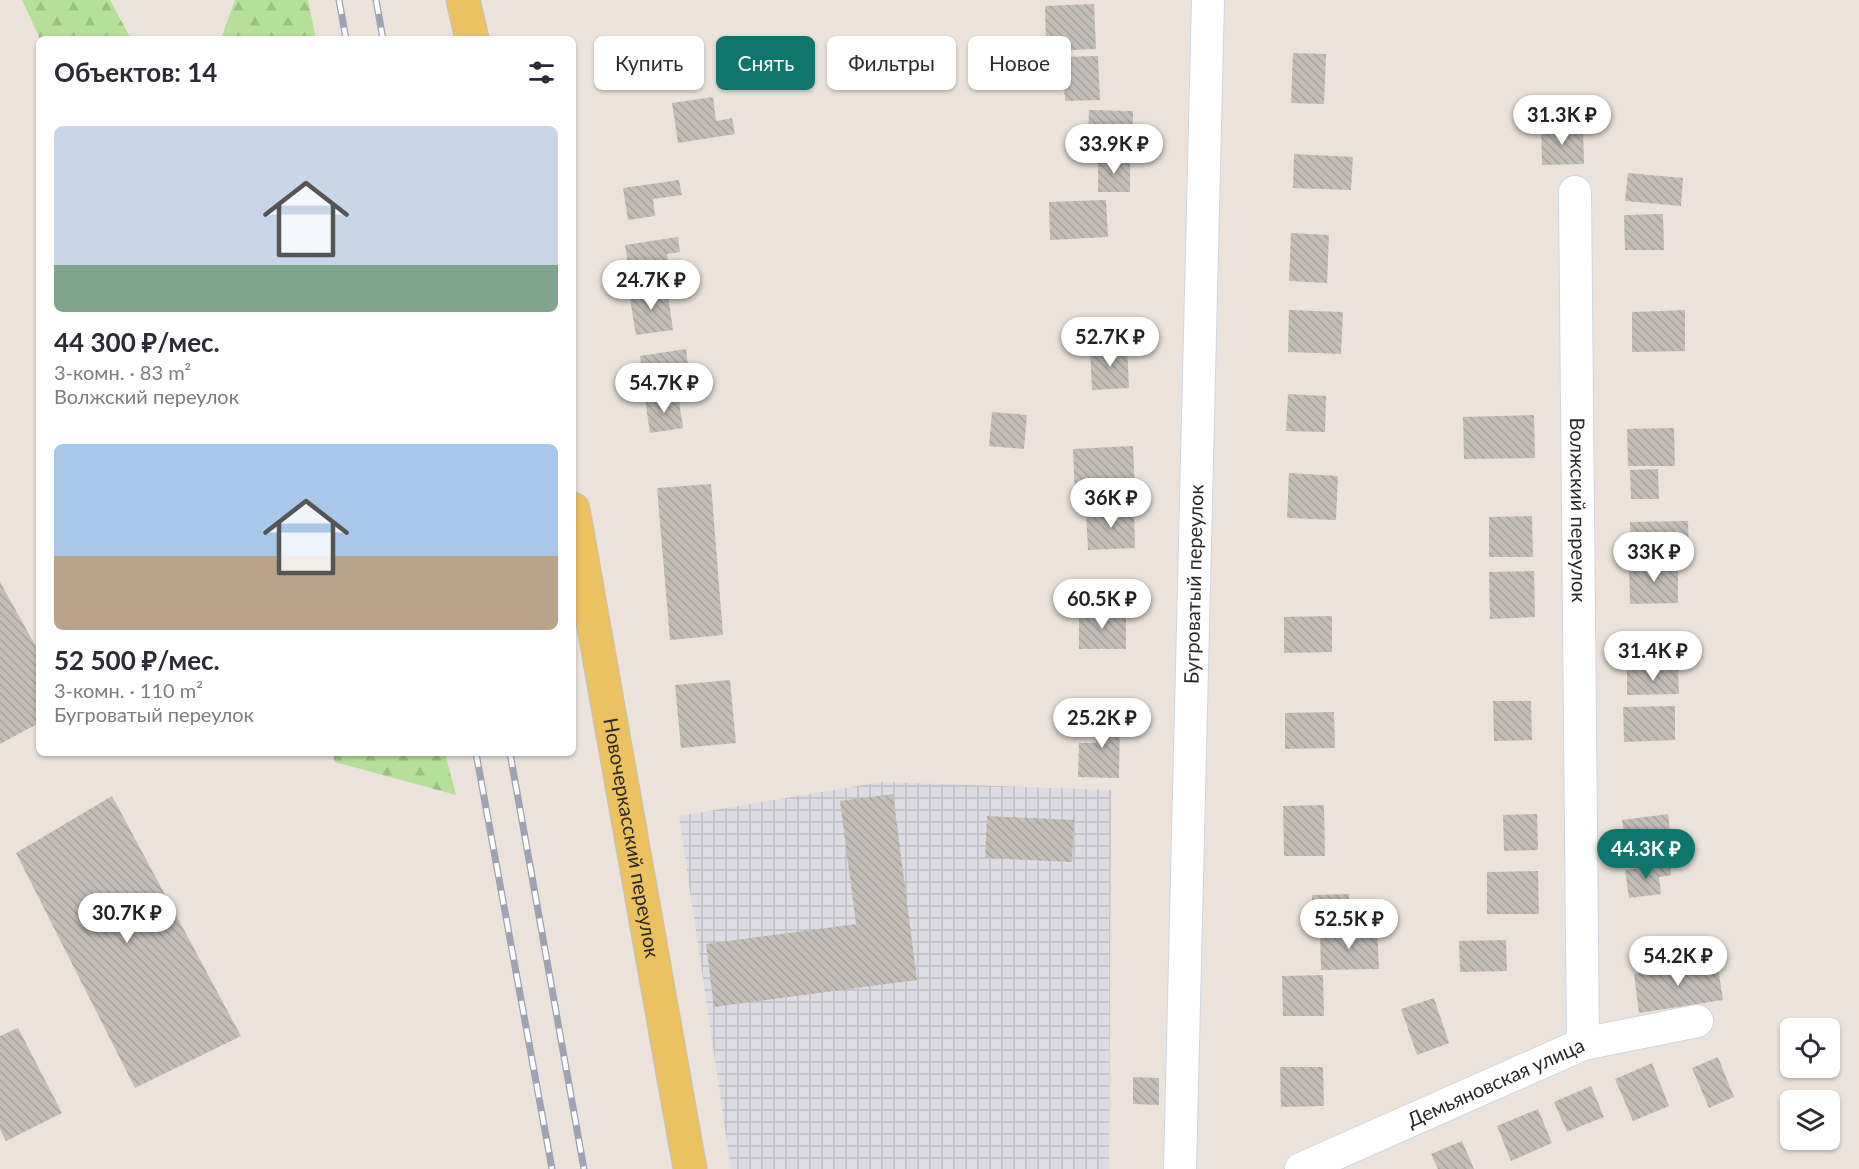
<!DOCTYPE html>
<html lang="ru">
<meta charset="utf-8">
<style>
body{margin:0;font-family:Lato,sans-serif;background:#f7f7f7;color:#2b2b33;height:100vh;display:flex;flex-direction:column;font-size:22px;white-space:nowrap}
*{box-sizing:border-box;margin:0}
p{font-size:20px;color:#7c7c81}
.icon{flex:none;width:33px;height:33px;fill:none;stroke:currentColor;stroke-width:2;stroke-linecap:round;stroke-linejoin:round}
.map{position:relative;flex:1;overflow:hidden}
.sheet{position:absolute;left:36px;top:36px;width:540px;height:720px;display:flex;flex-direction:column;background:#fff;border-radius:9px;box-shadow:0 2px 4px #0004}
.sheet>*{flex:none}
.banner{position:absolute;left:594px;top:36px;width:570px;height:54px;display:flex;gap:12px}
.buttons{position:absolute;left:1780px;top:1018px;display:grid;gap:12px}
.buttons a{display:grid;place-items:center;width:60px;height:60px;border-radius:9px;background:#fff;box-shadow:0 2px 4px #0004;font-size:30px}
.price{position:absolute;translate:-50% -51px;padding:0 14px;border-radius:21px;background:#fff;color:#222;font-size:20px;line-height:39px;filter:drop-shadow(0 2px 3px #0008)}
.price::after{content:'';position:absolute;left:50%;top:36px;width:18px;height:14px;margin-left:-9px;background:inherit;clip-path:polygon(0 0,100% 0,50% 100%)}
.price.active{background:#0f766e;color:#fff}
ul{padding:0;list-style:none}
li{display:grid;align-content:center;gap:12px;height:318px;padding:0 18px}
li span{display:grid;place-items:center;height:186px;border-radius:9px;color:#555}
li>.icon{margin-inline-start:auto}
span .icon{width:108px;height:108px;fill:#fffc;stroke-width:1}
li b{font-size:26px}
h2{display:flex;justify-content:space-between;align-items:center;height:72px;padding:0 18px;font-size:26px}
.tag{padding:0 21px;border-radius:9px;background:#fff;box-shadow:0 2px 4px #0004;font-size:21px;line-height:54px}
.tag.active{background:#0f766e;color:#fff}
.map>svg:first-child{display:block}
.industrial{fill:url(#industrial-grid)}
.forest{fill:url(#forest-firs)}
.building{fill:url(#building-back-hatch)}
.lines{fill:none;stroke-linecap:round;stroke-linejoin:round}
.minor-casing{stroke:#d0d5e1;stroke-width:34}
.major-casing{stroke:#c3c3c3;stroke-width:35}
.minor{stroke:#fff;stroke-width:32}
.major{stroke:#ebc260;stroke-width:33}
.rail-casing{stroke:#9ea2b3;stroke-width:7}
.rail{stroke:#fff;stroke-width:4.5;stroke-dasharray:14;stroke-linecap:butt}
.labels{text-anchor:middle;stroke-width:4.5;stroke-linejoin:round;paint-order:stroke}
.street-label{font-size:20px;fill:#292929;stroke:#fff}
</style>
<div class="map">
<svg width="1859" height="1169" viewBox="0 0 1859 1169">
<defs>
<pattern id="industrial-grid" width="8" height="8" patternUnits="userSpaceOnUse" patternTransform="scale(1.5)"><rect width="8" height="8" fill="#dddce3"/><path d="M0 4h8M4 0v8" fill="none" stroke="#bebdc3"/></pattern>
<pattern id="forest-firs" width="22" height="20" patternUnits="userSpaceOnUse" patternTransform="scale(1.5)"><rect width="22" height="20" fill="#b6e099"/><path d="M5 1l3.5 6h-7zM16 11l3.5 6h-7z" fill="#9cc084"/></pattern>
<pattern id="building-back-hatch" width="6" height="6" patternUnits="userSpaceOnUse" patternTransform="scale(1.5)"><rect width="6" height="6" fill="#c3bdb8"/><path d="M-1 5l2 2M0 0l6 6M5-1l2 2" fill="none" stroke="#a8a29e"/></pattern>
</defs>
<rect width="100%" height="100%" fill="#ebe3db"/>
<path class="industrial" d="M881,782L1111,790L1109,1169H731L679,816Z"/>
<path class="forest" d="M22,0H110L131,39H40Z
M235,0H308L316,39H221Z
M332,753H445L456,795L335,762Z"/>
<path class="building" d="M1094,4L1096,49L1046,51L1045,6Z
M1293,53L1326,54L1324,104L1291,103Z
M1098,56L1100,100L1065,101L1063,57Z
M713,97L716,121L732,118L735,134L678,143L672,103Z
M1089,110L1133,111V147L1088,146Z
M1541,128H1583L1584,164L1542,165Z
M1294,154L1353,157L1351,190L1293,188Z
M1098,158H1130V192H1098Z
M1628,173L1683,178L1681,206L1625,201Z
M679,180L682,195L653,199L655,216L628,220L623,188Z
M1106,200L1108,237L1050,240L1049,202Z
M1663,214L1664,250H1625L1624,215Z
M1291,233L1329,235L1327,283L1289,281Z
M678,237L680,252L667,254L670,272L630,277L625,245Z
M667,288L673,330L636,335L629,293Z
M1289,310L1343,312L1341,354L1288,352Z
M1685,310V351L1632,352V312Z
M1127,346L1129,388L1092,390L1090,348Z
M686,349L691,388L645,394L640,356Z
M678,394L683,428L650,433L645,399Z
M1288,394L1326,396L1325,432L1286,431Z
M992,412L1027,415L1024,449L989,446Z
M1534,415L1535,458L1464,459L1463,417Z
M1674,428L1675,466H1628L1627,429Z
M1133,446L1135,493L1075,496L1073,449Z
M1658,469L1659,499H1631L1630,470Z
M1289,473L1338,476L1336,520L1287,518Z
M711,484L723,635L670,640L657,488Z
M1134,509L1135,548L1088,550L1086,511Z
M1532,516L1533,557H1489V517Z
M1688,521L1689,552L1631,554L1630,522Z
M1678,563V603L1630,604L1629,564Z
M1534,571L1535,617L1490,619L1489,572Z
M0,582L39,652V723L0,744Z
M1079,611H1126V649H1079Z
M1332,616V652L1284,653V617Z
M1678,668L1679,694L1627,695V669Z
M730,680L736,743L681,748L675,685Z
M1493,701H1531L1532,740L1494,741Z
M1675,706V740L1624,742L1623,707Z
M1097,712H1120L1119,778L1078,777L1079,743H1096Z
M1334,712L1335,748L1285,749V713Z
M893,794L917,980L714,1007L706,944L856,924L840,801Z
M112,796L241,1036L135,1088L16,853Z
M1324,805L1325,856H1284L1283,806Z
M1537,814L1538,850L1504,851L1503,815Z
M1668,814L1673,855L1628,861L1622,820Z
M987,816L1074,820L1072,862L985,858Z
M1670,864L1671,875L1659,877L1661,894L1629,898L1625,870Z
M1538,871L1539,914H1487V872Z
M1349,894L1350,922L1313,923L1312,895Z
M1377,929L1379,969L1321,970L1320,930Z
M1506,940L1507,971L1460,972L1459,941Z
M1717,961L1723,1000L1639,1013L1634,974Z
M1323,975L1324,1016H1283L1282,976Z
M1434,998L1449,1043L1417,1055L1401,1009Z
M18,1028L62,1113L6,1141L0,1129V1036Z
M1718,1057L1734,1097L1709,1108L1692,1068Z
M1652,1063L1669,1106L1633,1121L1615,1079Z
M1280,1067H1323L1324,1106L1281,1107Z
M1133,1077L1159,1078V1105L1133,1104Z
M1591,1086L1604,1117L1567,1132L1554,1102Z
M1538,1109L1552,1143L1511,1161L1497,1126Z
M1462,1141L1474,1169H1438L1431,1154Z"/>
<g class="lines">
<g class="minor-casing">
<g id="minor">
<path id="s1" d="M1575,192L1583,1044"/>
<path id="s2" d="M1180,1169L1208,0"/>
<path id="s3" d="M1301,1169L1583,1044L1697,1021"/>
</g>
</g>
<g class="major-casing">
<g id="major">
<path d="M463,0L472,39"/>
<path id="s4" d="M573,509L690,1169"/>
</g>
</g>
<use href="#minor" class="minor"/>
<use href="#major" class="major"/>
<g class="rail-casing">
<path id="rail" d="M339,0L346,39
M376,0L383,39
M476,753L552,1169
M510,753L584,1169"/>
</g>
<use href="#rail" class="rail"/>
</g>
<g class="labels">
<g class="street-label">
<text dy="7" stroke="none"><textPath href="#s1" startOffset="318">Волжский переулок</textPath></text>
<text dy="7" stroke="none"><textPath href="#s2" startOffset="585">Бугроватый переулок</textPath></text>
<text dy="7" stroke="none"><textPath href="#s4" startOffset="334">Новочеркасский переулок</textPath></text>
<text dy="7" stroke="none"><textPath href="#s3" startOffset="213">Демьяновская улица</textPath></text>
</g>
</g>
</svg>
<div class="buttons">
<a><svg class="icon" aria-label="locate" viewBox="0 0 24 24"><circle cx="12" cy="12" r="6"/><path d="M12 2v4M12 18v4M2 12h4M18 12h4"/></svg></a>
<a><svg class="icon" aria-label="layers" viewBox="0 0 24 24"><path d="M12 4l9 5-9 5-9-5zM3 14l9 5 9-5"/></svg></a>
</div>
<b class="price" style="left:1562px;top:146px">31.3K ₽</b>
<b class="price" style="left:1114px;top:175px">33.9K ₽</b>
<b class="price" style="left:651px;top:311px">24.7K ₽</b>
<b class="price" style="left:1110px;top:368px">52.7K ₽</b>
<b class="price" style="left:664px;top:414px">54.7K ₽</b>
<b class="price" style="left:1111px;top:529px">36K ₽</b>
<b class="price" style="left:1654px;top:583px">33K ₽</b>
<b class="price" style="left:1102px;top:630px">60.5K ₽</b>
<b class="price" style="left:1653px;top:682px">31.4K ₽</b>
<b class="price" style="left:1102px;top:749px">25.2K ₽</b>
<b class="price active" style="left:1646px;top:880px">44.3K ₽</b>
<b class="price" style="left:127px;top:944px">30.7K ₽</b>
<b class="price" style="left:1349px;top:950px">52.5K ₽</b>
<b class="price" style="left:1678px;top:987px">54.2K ₽</b>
<div class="banner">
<a class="tag">Купить</a>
<a class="tag active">Снять</a>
<a class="tag">Фильтры</a>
<a class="tag">Новое</a>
</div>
<section class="sheet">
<h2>Объектов: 14<svg class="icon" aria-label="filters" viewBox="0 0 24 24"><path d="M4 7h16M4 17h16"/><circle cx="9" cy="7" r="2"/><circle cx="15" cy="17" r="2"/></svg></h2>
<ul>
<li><span style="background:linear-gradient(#c9d6e8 75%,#7fa58c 0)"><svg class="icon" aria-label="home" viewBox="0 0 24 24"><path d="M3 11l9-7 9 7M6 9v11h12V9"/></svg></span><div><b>44 300 ₽/мес.</b><p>3-комн. · 83 m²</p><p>Волжский переулок</p></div></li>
<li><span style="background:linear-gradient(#a9c7e8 60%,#b9a48a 0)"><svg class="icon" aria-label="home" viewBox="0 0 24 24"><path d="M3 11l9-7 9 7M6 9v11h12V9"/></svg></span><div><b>52 500 ₽/мес.</b><p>3-комн. · 110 m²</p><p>Бугроватый переулок</p></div></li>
</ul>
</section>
</div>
